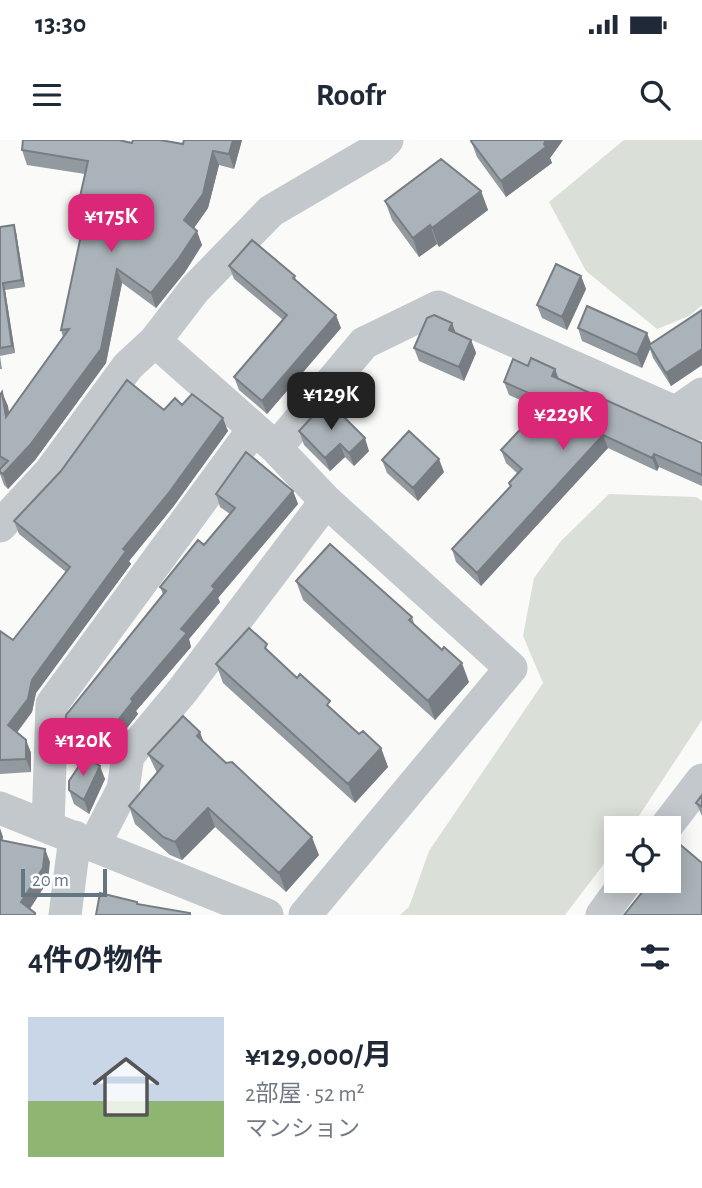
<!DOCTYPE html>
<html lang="ja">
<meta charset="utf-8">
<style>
body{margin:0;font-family:"Alegreya Sans","Noto Sans JP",sans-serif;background:#f6f6f7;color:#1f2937;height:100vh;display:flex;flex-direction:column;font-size:26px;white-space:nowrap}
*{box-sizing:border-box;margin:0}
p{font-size:23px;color:#747a83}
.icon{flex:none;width:38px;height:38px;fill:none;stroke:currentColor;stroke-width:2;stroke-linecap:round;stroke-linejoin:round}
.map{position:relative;height:775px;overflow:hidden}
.panel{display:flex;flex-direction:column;background:#fff;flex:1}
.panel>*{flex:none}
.tools{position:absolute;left:604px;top:676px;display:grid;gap:14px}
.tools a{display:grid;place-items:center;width:77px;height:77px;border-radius:0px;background:#fff;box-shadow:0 4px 18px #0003;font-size:35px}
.scale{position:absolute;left:21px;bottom:18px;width:86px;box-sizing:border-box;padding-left:7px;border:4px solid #657683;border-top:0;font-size:19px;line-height:24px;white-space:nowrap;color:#657683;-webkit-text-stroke:5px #fff;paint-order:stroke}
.price{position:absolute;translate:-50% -60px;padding:0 16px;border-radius:14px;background:#db2777;color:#fff;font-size:23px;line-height:46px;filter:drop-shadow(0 2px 4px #0008)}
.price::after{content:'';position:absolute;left:50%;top:42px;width:21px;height:16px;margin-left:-10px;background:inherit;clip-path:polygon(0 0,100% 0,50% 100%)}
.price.selected{background:#222;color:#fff}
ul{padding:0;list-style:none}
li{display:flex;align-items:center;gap:21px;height:175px;padding:0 28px}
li+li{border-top:2px solid #e0e1e3}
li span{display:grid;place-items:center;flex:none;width:196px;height:140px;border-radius:0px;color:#555}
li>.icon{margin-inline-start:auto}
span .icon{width:84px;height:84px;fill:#fffc;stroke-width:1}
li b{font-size:30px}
h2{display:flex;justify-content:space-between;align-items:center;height:84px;padding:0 28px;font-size:30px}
.status{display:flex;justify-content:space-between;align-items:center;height:49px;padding:0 35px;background:#fff;direction:ltr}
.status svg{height:19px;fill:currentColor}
header{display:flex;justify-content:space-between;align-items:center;height:91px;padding:0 28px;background:#fff;font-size:32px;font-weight:600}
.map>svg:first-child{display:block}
.green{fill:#dadfd7}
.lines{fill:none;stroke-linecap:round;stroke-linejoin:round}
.minor{stroke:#c3c8cc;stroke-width:33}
.wall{fill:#929a9f}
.shaded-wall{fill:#777d82}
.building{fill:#aab3b9;stroke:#777d82;stroke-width:2}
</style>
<div class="status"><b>13:30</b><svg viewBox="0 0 49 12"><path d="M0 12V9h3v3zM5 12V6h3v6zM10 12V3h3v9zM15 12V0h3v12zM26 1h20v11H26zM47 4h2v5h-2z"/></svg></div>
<header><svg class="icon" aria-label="menu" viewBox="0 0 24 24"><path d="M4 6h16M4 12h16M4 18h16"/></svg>Roofr<svg class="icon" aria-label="search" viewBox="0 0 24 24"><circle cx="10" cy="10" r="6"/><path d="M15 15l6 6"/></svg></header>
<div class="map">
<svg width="702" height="775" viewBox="0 0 702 775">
<rect width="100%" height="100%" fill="#fafaf8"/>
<path class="green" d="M624,0H702V165L689,176L657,189L586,131L549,62Z
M609,354L696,357L702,361V580L631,688H616V708L565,775H400L409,767L429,711L543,543L523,496L534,438L561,401Z"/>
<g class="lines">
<path class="minor" d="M155,201L276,308L326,361L511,528L305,775
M676,272L702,254
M276,308L364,203L438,167L702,284
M0,386L50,332L128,226L155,201L195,149L271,71L380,7L387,0
M0,668L267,775
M48,687L52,564L253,290
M665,688L702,640
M94,705L123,649L128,616L183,550L326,361
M65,775L75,697
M602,775L627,740"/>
</g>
<path class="wall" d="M242,0L234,29L219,25L208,68L194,88L202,105L185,132L156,168L122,143L106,223L35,320L8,349L4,345L0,334V329L1,328L0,327V255L8,266L9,273L63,197L61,190L82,94H80L75,79L85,34L27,25L22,10L132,3L183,4Z
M472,0H563L550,18L552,23L506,57L477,17L471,1Z
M481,51L488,70L439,107L437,104L419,117L392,80L385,61Z
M0,87L16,92L25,147L5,150L15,213L0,216L2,229H0Z
M229,126L295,136L296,141L341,188L267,274L239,250L234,237L283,180L234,139Z
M581,136L586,149L567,190L542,178L537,165Z
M702,170V225L671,246L653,218L650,209L642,228L582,201L578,188L651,204Z
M455,193L471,200L476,213L464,241L419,221L414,208Z
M528,226L555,229L558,239L702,303V346L659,327L657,331L608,308L481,446L456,422L452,409L510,347L509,343L518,334L506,323L501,310L540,269L509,255L504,242Z
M182,265L228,291L173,367L129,421L131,424L36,553L32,572L17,593L26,600L31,613V632L0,634V491L13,500L66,432L19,394L14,381L164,270Z
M299,291L369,311L354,326L345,317L330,331L304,305Z
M382,320L444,332L418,361L387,333Z
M293,351L298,364L218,458L220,462L189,499L191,507L136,571L138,574L98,625L105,639L89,674L74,664L69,650L85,618L70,608L65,595L163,454L160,447L204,405L230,374L220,367L216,354Z
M296,441L412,477L415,486L442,510L469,542L435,580L303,460Z
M270,513L359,594L381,608L388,627L355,663L223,543L216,524Z
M204,603L319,715L286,752L215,687L182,720L170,715L135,684L129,666L157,633L148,614Z
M702,655V676L696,663Z"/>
<path class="shaded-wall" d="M233,0H242L234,29L229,14Z
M546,0H563L550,18L552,23L506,57L501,41L544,4Z
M213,11L219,25L208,68L189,95L184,80Z
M481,51L488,70L439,107L432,88Z
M14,85L16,92L25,147L22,140Z
M430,85L437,104L419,117L413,98Z
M197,91L202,105L185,132L156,168L151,153Z
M117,129L122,143L106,223L35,320L8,349L3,334Z
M581,136L586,149L567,190L562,177Z
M3,143L5,150L15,213L12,206Z
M336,175L341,188L267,274L262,261Z
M452,183L457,196L449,190Z
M647,193L652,206L649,205L650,209L642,228L637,215Z
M471,200L476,213L464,241L459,227Z
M702,209V225L671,246L666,233Z
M555,229L560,242L552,236Z
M2,252L8,266L11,291L6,277Z
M223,278L228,291L173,367L129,421L131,424L36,553L32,572L12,598L8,585L32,540L123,409Z
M603,295L608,308L481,446L477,433Z
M365,298L369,311L354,326L349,313Z
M340,304L345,317L330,331L325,318Z
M654,314L659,327L657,331L652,318Z
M439,319L444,332L418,361L413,348Z
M293,351L298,364L218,458L220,462L189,499L191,507L136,571L138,574L97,626L92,613L212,446Z
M462,523L469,542L435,580L428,561Z
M200,592L207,611L197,596Z
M26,600L31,613V632L26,619Z
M381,608L388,627L355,663L348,644Z
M100,626L105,639L89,674L84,660Z
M208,668L215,687L182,720L175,702Z
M0,688L3,697L1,712L0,708Z
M312,697L319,715L286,752L279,733Z
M45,709L50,722L48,741L26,775L21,762Z"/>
<path class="building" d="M23,0H119L132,3L133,0H160L183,4L184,0H233L229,14L213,11L203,54L184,80L197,91L179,118L151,153L117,129L101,209L30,305L3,334L0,332V329L8,321L0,316V255L2,252L6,277L69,189L61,190L84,81L75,79L88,21L22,10Z
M472,0H546L544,4L546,7L501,41L471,1Z
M441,19L481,51L432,88L430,85L413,98L385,61Z
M14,85L22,140L3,143L12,206L0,208V87Z
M252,100L295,136L293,138L336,175L262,261L234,237L287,175L229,126Z
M556,124L581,136L562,177L537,165Z
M587,166L647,193L637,215L578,188Z
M702,170V209L666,233L649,205Z
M434,175L452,183L449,190L471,200L459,227L414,208L427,178Z
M531,218L555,229L552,236L702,303V335L654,314L652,318L603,295L477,433L452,409L511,346L509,343L522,329L501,310L547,261L504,242L513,219L528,226Z
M127,240L164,270L175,258L182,265L192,254L223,278L168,354L123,409L126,411L32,540L28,559L8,585L26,600V619L0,620V491L13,500L70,427L14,381L61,331Z
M325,263L338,276L341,274L365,298L349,313L340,304L325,318L299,291Z
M409,291L439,319L413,348L382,320Z
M246,312L293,351L212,446L215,449L181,489L187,493L131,559L133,561L92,613L65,595L66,575L166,451L160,447L198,400L204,405L235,368L216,354Z
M330,404L412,477L409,480L442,510L444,507L462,523L428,561L296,441Z
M249,488L267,504L265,508L297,538L300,534L330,561L327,565L359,594L363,591L381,608L348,644L216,524Z
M183,576L200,592L197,596L226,623L232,622L312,697L279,733L208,668L175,702L163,697L129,666L163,626L148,614Z
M85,617L100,626L84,660L69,650V641Z
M702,655V667L696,663Z
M0,700L45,709L43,728L21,762L35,773V775H0Z
M677,702L702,723V775H624L652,740H668V714Z
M100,753L137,762V764L190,773V775H96Z"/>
</svg>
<div class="tools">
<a><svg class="icon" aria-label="locate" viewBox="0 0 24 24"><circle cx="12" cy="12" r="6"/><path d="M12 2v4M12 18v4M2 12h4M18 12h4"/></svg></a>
</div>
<div class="scale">20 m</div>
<b class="price" style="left:111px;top:114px">¥175K</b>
<b class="price selected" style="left:331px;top:292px">¥129K</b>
<b class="price" style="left:563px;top:312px">¥229K</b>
<b class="price" style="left:83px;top:638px">¥120K</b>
</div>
<section class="panel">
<h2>4件の物件<svg class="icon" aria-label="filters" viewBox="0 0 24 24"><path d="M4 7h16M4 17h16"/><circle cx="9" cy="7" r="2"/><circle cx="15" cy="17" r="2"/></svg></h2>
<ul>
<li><span style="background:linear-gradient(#c9d6e8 60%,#8fb573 0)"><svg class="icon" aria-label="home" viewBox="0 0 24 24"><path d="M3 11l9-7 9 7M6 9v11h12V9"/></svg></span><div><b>¥129,000/月</b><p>2部屋 · 52 m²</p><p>マンション</p></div></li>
</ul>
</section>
